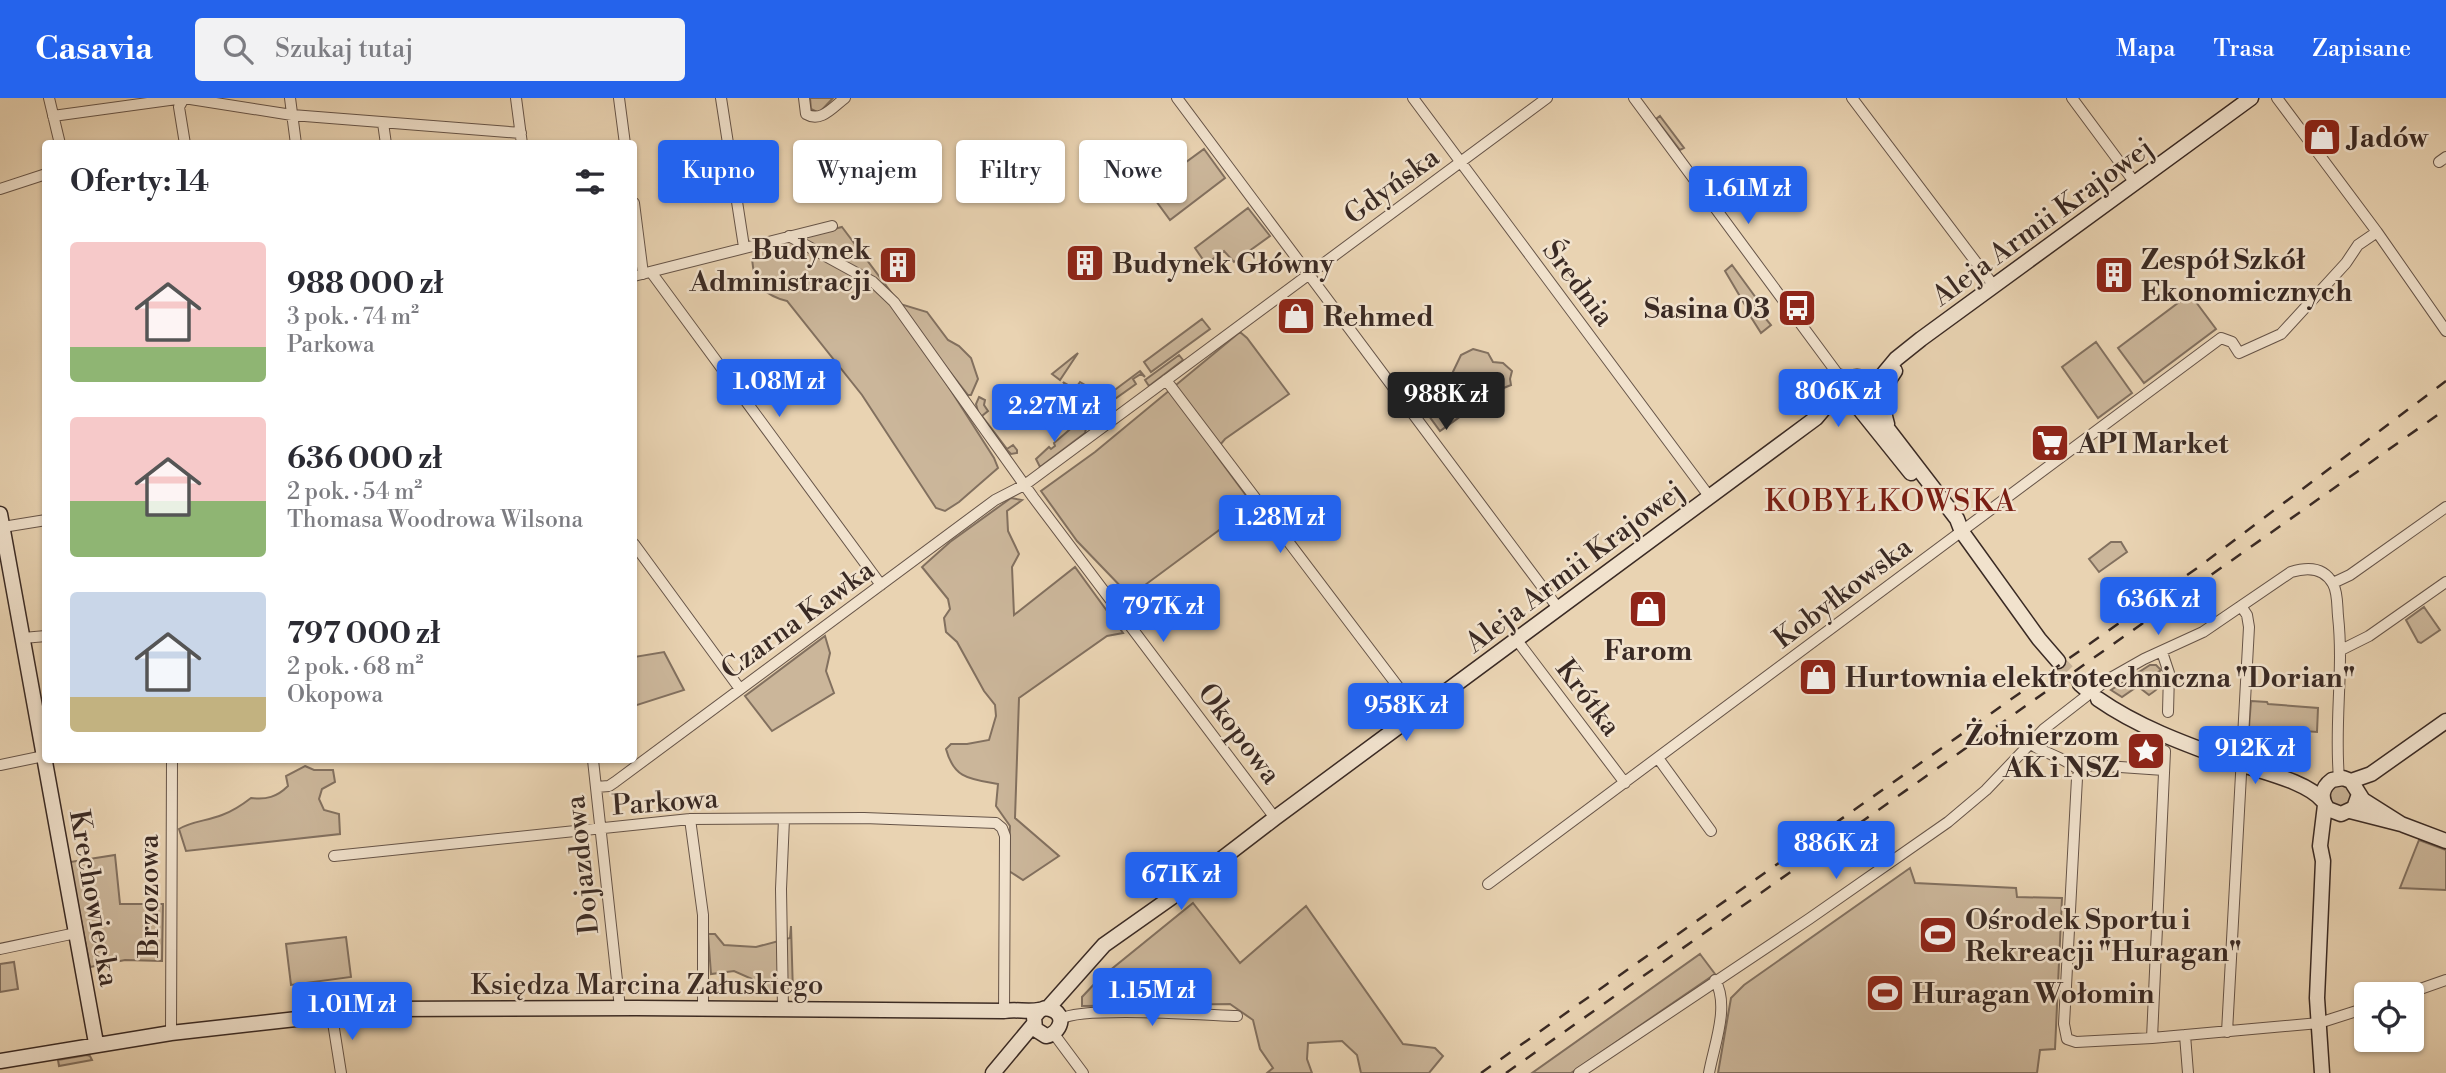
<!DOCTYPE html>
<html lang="pl">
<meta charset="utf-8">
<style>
body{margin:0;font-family:"Libre Bodoni",serif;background:#f2f2f3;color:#2b2b33;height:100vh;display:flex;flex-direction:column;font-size:26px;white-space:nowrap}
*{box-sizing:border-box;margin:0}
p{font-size:23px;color:#7c7c81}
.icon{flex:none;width:38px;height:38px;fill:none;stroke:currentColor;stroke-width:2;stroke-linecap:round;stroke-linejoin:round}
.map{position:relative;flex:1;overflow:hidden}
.sheet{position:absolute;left:42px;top:42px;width:595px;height:623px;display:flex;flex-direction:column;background:#fff;border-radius:7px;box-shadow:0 2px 5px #0004}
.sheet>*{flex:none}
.hud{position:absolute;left:658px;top:42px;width:665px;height:63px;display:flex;gap:14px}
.tools{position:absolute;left:2354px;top:884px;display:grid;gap:14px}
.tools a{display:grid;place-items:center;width:70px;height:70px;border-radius:7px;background:#fff;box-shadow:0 2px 5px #0004;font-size:35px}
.price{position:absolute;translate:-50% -60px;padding:0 16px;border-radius:7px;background:#2563eb;color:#fff;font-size:23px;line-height:46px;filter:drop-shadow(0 2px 4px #0008)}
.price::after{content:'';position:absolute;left:50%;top:42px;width:21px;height:16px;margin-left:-10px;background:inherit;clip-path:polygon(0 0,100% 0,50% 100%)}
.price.active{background:#222;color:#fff}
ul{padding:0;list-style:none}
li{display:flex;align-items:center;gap:21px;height:175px;padding:0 28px}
li span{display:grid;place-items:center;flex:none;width:196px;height:140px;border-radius:7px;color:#555}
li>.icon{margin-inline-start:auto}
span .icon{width:84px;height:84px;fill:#fffc;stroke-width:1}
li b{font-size:30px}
h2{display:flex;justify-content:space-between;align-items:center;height:84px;padding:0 28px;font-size:30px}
.chip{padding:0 24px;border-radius:7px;background:#fff;box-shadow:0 2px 5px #0004;font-size:24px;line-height:63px}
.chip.active{background:#2563eb;color:#fff}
header{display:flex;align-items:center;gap:42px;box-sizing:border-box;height:98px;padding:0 35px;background:#2563eb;color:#fff}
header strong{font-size:33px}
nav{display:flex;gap:38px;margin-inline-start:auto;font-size:24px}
.search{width:490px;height:63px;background:#f2f2f3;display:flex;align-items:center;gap:18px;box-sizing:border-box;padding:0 24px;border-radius:7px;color:#7c7c81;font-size:26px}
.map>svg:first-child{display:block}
.green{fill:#cbb69a;stroke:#82705f;stroke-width:2}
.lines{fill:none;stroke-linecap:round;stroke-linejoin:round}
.secondary-tunnel{stroke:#c6b196;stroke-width:14;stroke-dasharray:14 7;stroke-linecap:butt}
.street-casing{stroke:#665448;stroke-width:12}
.secondary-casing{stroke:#3a2a24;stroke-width:17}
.street{stroke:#f1e2cd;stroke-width:10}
.secondary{stroke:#f1e2cd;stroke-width:14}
.rail{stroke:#3a2a24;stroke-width:2.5;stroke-dasharray:12 12;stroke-linecap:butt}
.labels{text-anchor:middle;stroke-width:5;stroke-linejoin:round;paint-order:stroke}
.poi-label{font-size:28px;font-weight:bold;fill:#3a2a24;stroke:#f1e2cd;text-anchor:start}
.street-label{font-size:28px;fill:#3a2a24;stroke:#f1e2cd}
.neighbourhood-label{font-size:30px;letter-spacing:2px;fill:#7a1f14;stroke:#f1e2cd}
</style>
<header>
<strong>Casavia</strong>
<div class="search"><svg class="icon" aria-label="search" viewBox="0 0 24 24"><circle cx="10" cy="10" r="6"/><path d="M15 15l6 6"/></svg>Szukaj tutaj</div>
<nav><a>Mapa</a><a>Trasa</a><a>Zapisane</a></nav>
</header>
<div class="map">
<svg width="2446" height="975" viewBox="0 0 2446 975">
<rect width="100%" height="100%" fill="#e9d3b2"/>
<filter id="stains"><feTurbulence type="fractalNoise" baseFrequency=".00286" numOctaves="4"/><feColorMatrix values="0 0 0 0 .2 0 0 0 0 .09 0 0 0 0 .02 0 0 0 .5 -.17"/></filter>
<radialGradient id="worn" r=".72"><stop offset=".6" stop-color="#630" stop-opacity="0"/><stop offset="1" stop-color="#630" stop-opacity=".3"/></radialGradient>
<path class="green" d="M810,0H833L819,15L811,11Z
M1660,18L1684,50L1680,52L1656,21Z
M1204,51L1225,80L1170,122L1148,92Z
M1248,110L1270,138L1234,164L1224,153L1206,166L1195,150Z
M842,129L900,206L927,214L948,242L959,248L971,260L978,281L971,297H968L946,269L943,280L994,360L998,370L959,404L945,413L936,410L862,297L787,203C763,197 754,186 752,161L767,148Z
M1732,167L1759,204L1748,212L1725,173Z
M2190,196L2216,231L2144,285L2118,250Z
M1757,210L1771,227L1761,235L1749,216Z
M1202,221L1210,231L1151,274L1144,264Z
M1240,234L1247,240L1289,296L1225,341L1214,354L1253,407L1141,490L1128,496L1077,443L1041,393L1095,354Z
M2096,244L2132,295L2098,320L2062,269Z
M1473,251L1488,255L1493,264L1503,265L1512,273L1510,281L1511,287L1496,293L1440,333L1418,303L1450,280L1461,257Z
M1078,255L1060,282L1052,276Z
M1179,257L1183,262L1149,288L1145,282Z
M1140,273L1145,279L1141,276L1133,281L1136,286L1112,303L1108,297Z
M1063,284L1075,291L1080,284L1105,299L1107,301L1098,308L1105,313L1067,289Z
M979,299L985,302L984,307L988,313L982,318L1007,351L1013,347L1017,352V355L1011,356L1007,352L978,314L976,306Z
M1075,327H1087L1085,335L1040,369L1036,361L1049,349L1051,351L1055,348L1054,345Z
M1011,400L1022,402L1007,413L1008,433L1019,456L1012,469L1014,517L1075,469L1123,535L1107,538L1019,600L1015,720L1059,758L1023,782L1009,773L1010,728L996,708L998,686C970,681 954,681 946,651L951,646H967L989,642L996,618L995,607L984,593L957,544L946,534L944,520L950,511L948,501L922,469L950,444Z
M2111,444H2121L2127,454L2099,474L2089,461Z
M2424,509L2440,532L2421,545L2418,544L2406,522Z
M825,538L830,555L826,573L834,595L772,633L745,598Z
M664,554L684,592L634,608V559Z
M2150,567H2156L2161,572L2122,599L2111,592Z
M2162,575C2164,587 2158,591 2149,597L2140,590Z
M2251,603L2267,604L2268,606L2318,610L2317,634L2249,629Z
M305,668L314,672H333L335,684L322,691L319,701L324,712L339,716L340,736L186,753L179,731C192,723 207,723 222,717C233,713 242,707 251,700C266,702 277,699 288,688L286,678Z
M2329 698a11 11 0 1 1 22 0a11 11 0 1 1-22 0Z
M2419,742L2446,752V792L2400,790Z
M115,757L120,806H163L162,863L125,862L90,869L70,764Z
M1910,770L1915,785L2016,790L2017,799L2062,800L2055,951L2040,952L2037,975H1718L1731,900L1744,887Z
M1193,805L1240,865L1306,808L1403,946L1435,950L1443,958L1429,975H1361L1357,957L1342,943L1308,945L1307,961L1312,975H1267L1273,970L1260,951L1253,922L1230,906L1082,908V899L1098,882Z
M791,828L793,895L755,890L752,881L734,873L711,876L708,836H715L724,847L756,849L790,840Z
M346,839L351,879L291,887L286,846Z
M1700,856L1715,876L1571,975H1532Z
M14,864L18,891L0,894V866Z
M87,957L90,958L92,962L59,968L58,962Z"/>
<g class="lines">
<path class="secondary-tunnel" d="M2058,563L2080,586"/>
<g class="street-casing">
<path id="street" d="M49,0L60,46
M184,0L179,9L185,46
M290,0L296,46
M516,0L522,46
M619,0L625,46
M721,0L744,149
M804,0L806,16C821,25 833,9 845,0
M1177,0L1558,510
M1413,0L1709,398
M1634,0L1837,275L1843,291
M1852,0L1994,188
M2072,0L2135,85
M2277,0L2377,134L2446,233
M53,18L184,0L292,17L521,35
M383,25L386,46
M2439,64L2446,59
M0,91L46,76
M634,105L643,176
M789,138L873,184L894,204L1033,399L1275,720
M651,174L881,487
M634,178L832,128
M1837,275L1850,281
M1166,282L1418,615
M3,429L46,422
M634,446L740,591
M2333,485L2350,477L2446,409
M23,540L46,538
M1516,541L1625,685
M2341,552L2369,538L2446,484
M2162,554L2169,575L2168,614
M2029,645C2045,656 2065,659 2080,673
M1658,660L1711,733
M593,662L620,910
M0,667L44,658
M2164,672L2091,667L2080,673L2077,680L2064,926L2067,941L2076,944L2152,940L2319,925L2366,910
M596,689L609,688L615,684L995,402L1026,386L1547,0
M690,721L703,817V910
M334,758L690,721L864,720L996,725L1002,730L1005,738L1004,913
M1488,786L2221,240L2232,244L2239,255L2281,236L2346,165L2358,147L2377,134
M0,851L76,835
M2406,896L2446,882
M783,911L781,791L784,721
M332,918L341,975
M1061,921C1082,908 1205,917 1237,918
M2227,934L2249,529L2247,517L2241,508
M171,935L172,662
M1054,936L1083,975
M2185,937L2188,975
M2152,940L2165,653
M1579,975L1809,821L1948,724L1986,692L2044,631L2107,582L2144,561L2203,534L2291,474C2307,469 2324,469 2333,486C2338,495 2337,508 2338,518C2344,572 2334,626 2339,680
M1709,975C1714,947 1730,908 1715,882"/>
</g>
<g class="secondary-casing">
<path id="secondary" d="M1842 294a15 15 0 1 1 30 0a15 15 0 1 1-30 0Z
M1871,291L1896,261L1921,241L2251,0
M1870,301L1874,313L1957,421L1962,434L2039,541L2058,563
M1858,309L1911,375
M1887,326C1881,306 1882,291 1895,273
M0,416L96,945
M2080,586L2087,592
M2098,601C2141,631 2191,648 2240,666C2263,674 2308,684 2323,703
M2351,683L2371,676L2446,623
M2359,696L2354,710L2341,716L2328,711C2320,701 2321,690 2332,682L2343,680L2351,683L2363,702L2401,726
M2350,713L2401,726L2446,743
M1048,910L1104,847L1172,799L1275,720L1816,320L1827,307L1843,295
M0,963L171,935L386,911L636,910L1004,913C1015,911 1028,914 1039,912C1046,911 1043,909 1050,911C1068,916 1060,936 1046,938L1035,931L1034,919L1040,912
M993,975L1033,927
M2322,975L2317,900L2323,763L2320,748L2325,707"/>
</g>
<use href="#street" class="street"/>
<use href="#secondary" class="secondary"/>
<path class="rail" d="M1481,975L2200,468L2446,283
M1506,975L2446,311"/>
</g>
<defs>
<g id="shop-square" transform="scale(2.0125)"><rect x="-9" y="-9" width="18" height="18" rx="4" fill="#8f2418" stroke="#f1e2cd"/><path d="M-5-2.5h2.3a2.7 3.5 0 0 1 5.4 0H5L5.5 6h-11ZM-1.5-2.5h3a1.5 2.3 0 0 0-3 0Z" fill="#fff"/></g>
<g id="building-square" transform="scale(2.0125)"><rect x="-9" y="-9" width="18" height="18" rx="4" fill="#8f2418" stroke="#f1e2cd"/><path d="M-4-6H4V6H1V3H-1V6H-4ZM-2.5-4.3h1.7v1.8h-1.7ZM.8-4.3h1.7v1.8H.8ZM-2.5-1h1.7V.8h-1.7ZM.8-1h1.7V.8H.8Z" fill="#fff"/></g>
<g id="bus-square" transform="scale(2.0125)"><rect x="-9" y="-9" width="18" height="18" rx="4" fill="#8f2418" stroke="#f1e2cd"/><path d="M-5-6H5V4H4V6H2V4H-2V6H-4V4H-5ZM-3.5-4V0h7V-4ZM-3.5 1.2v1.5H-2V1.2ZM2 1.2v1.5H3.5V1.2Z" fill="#fff"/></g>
<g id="supermarket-square" transform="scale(2.0125)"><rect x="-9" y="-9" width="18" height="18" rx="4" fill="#8f2418" stroke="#f1e2cd"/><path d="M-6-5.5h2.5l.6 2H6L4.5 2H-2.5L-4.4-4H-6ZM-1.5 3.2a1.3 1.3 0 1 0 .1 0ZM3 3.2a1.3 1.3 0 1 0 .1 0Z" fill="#fff"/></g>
<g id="sight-square" transform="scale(2.0125)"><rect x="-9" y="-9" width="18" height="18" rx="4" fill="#8f2418" stroke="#f1e2cd"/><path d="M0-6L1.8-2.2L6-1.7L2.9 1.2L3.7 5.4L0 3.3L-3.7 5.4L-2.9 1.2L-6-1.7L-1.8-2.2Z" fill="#fff"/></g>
<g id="stadium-square" transform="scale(2.0125)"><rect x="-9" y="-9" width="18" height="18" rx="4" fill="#8f2418" stroke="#f1e2cd"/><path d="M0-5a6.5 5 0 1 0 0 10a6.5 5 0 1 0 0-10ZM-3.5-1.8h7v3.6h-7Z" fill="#fff"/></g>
</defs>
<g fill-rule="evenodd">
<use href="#shop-square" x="2322" y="39"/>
<use href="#building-square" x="1085" y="165"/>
<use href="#building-square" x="898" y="167"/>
<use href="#building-square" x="2114" y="177"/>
<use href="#bus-square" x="1797" y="210"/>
<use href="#shop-square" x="1296" y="218"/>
<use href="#supermarket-square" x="2050" y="345"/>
<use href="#shop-square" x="1648" y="511"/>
<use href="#shop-square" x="1818" y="579"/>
<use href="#sight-square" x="2146" y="653"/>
<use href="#stadium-square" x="1938" y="837"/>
<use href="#stadium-square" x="1885" y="895"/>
</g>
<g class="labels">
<g class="poi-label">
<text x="2349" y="49">Jadów</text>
<text x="871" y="161" text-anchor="end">Budynek<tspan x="871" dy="32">Administracji</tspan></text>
<text x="2141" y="171">Zespół Szkół<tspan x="2141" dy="32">Ekonomicznych</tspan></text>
<text x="1112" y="175">Budynek Główny</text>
<text x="1770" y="220" text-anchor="end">Sasina 03</text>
<text x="1323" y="228">Rehmed</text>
<text x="2077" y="355">API Market</text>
<text x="1648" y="562" text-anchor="middle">Farom</text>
<text x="1845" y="589">Hurtownia elektrotechniczna "Dorian"</text>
<text x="2119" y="647" text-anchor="end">Żołnierzom<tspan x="2119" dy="32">AK i NSZ</tspan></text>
<text x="1965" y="831">Ośrodek Sportu i<tspan x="1965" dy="32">Rekreacji "Huragan"</tspan></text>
<text x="1912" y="905">Huragan Wołomin</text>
</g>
<g class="street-label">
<text transform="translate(1391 87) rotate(-36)" y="10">Gdyńska</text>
<text transform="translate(2042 123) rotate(-36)" y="10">Aleja Armii Krajowej</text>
<text transform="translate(1579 185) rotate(53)" y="10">Średnia</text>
<text transform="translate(1574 468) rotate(-37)" y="10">Aleja Armii Krajowej</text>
<text transform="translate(1842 494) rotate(-37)" y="10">Kobyłkowska</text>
<text transform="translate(797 521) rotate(-36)" y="10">Czarna Kawka</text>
<text transform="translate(1589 599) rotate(53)" y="10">Krótka</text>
<text transform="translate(1240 635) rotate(53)" y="10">Okopowa</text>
<text transform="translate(665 703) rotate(-4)" y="10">Parkowa</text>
<text transform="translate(581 767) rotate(-96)" y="10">Dojazdowa</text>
<text transform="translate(148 798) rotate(-90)" y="10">Brzozowa</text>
<text transform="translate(95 800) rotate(80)" y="10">Krechowiecka</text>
<text x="647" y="896">Księdza Marcina Załuskiego</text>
</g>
<g class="neighbourhood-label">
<text x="1891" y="413">KOBYŁKOWSKA</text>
</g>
</g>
<rect width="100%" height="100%" filter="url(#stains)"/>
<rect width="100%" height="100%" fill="url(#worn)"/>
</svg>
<div class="tools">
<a><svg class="icon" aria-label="locate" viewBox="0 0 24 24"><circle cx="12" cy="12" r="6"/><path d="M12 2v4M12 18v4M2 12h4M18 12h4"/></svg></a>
</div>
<b class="price" style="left:1748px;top:128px">1.61M zł</b>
<b class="price" style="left:779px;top:321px">1.08M zł</b>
<b class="price" style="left:1838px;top:331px">806K zł</b>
<b class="price active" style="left:1446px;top:334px">988K zł</b>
<b class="price" style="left:1054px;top:346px">2.27M zł</b>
<b class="price" style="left:1280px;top:457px">1.28M zł</b>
<b class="price" style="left:2158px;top:539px">636K zł</b>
<b class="price" style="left:1163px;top:546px">797K zł</b>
<b class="price" style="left:1406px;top:645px">958K zł</b>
<b class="price" style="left:2255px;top:688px">912K zł</b>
<b class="price" style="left:1836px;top:783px">886K zł</b>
<b class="price" style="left:1181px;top:814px">671K zł</b>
<b class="price" style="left:1152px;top:930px">1.15M zł</b>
<b class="price" style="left:352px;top:944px">1.01M zł</b>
<div class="hud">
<a class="chip active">Kupno</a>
<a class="chip">Wynajem</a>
<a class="chip">Filtry</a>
<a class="chip">Nowe</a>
</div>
<section class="sheet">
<h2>Oferty: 14<svg class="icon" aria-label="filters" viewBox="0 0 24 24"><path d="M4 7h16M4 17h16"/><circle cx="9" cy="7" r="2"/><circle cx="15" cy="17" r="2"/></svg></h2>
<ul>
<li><span style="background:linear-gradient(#f6c9c9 75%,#8fb573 0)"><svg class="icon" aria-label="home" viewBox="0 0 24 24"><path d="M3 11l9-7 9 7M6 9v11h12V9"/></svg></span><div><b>988 000 zł</b><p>3 pok. · 74 m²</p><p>Parkowa</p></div></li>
<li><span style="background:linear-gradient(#f6c9c9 60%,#8fb573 0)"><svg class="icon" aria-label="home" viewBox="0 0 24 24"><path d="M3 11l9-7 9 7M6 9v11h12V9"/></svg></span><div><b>636 000 zł</b><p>2 pok. · 54 m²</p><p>Thomasa Woodrowa Wilsona</p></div></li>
<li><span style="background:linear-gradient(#c9d6e8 75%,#c2b280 0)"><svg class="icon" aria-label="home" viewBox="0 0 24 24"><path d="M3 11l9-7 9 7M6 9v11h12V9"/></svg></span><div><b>797 000 zł</b><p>2 pok. · 68 m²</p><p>Okopowa</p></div></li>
</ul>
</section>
</div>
